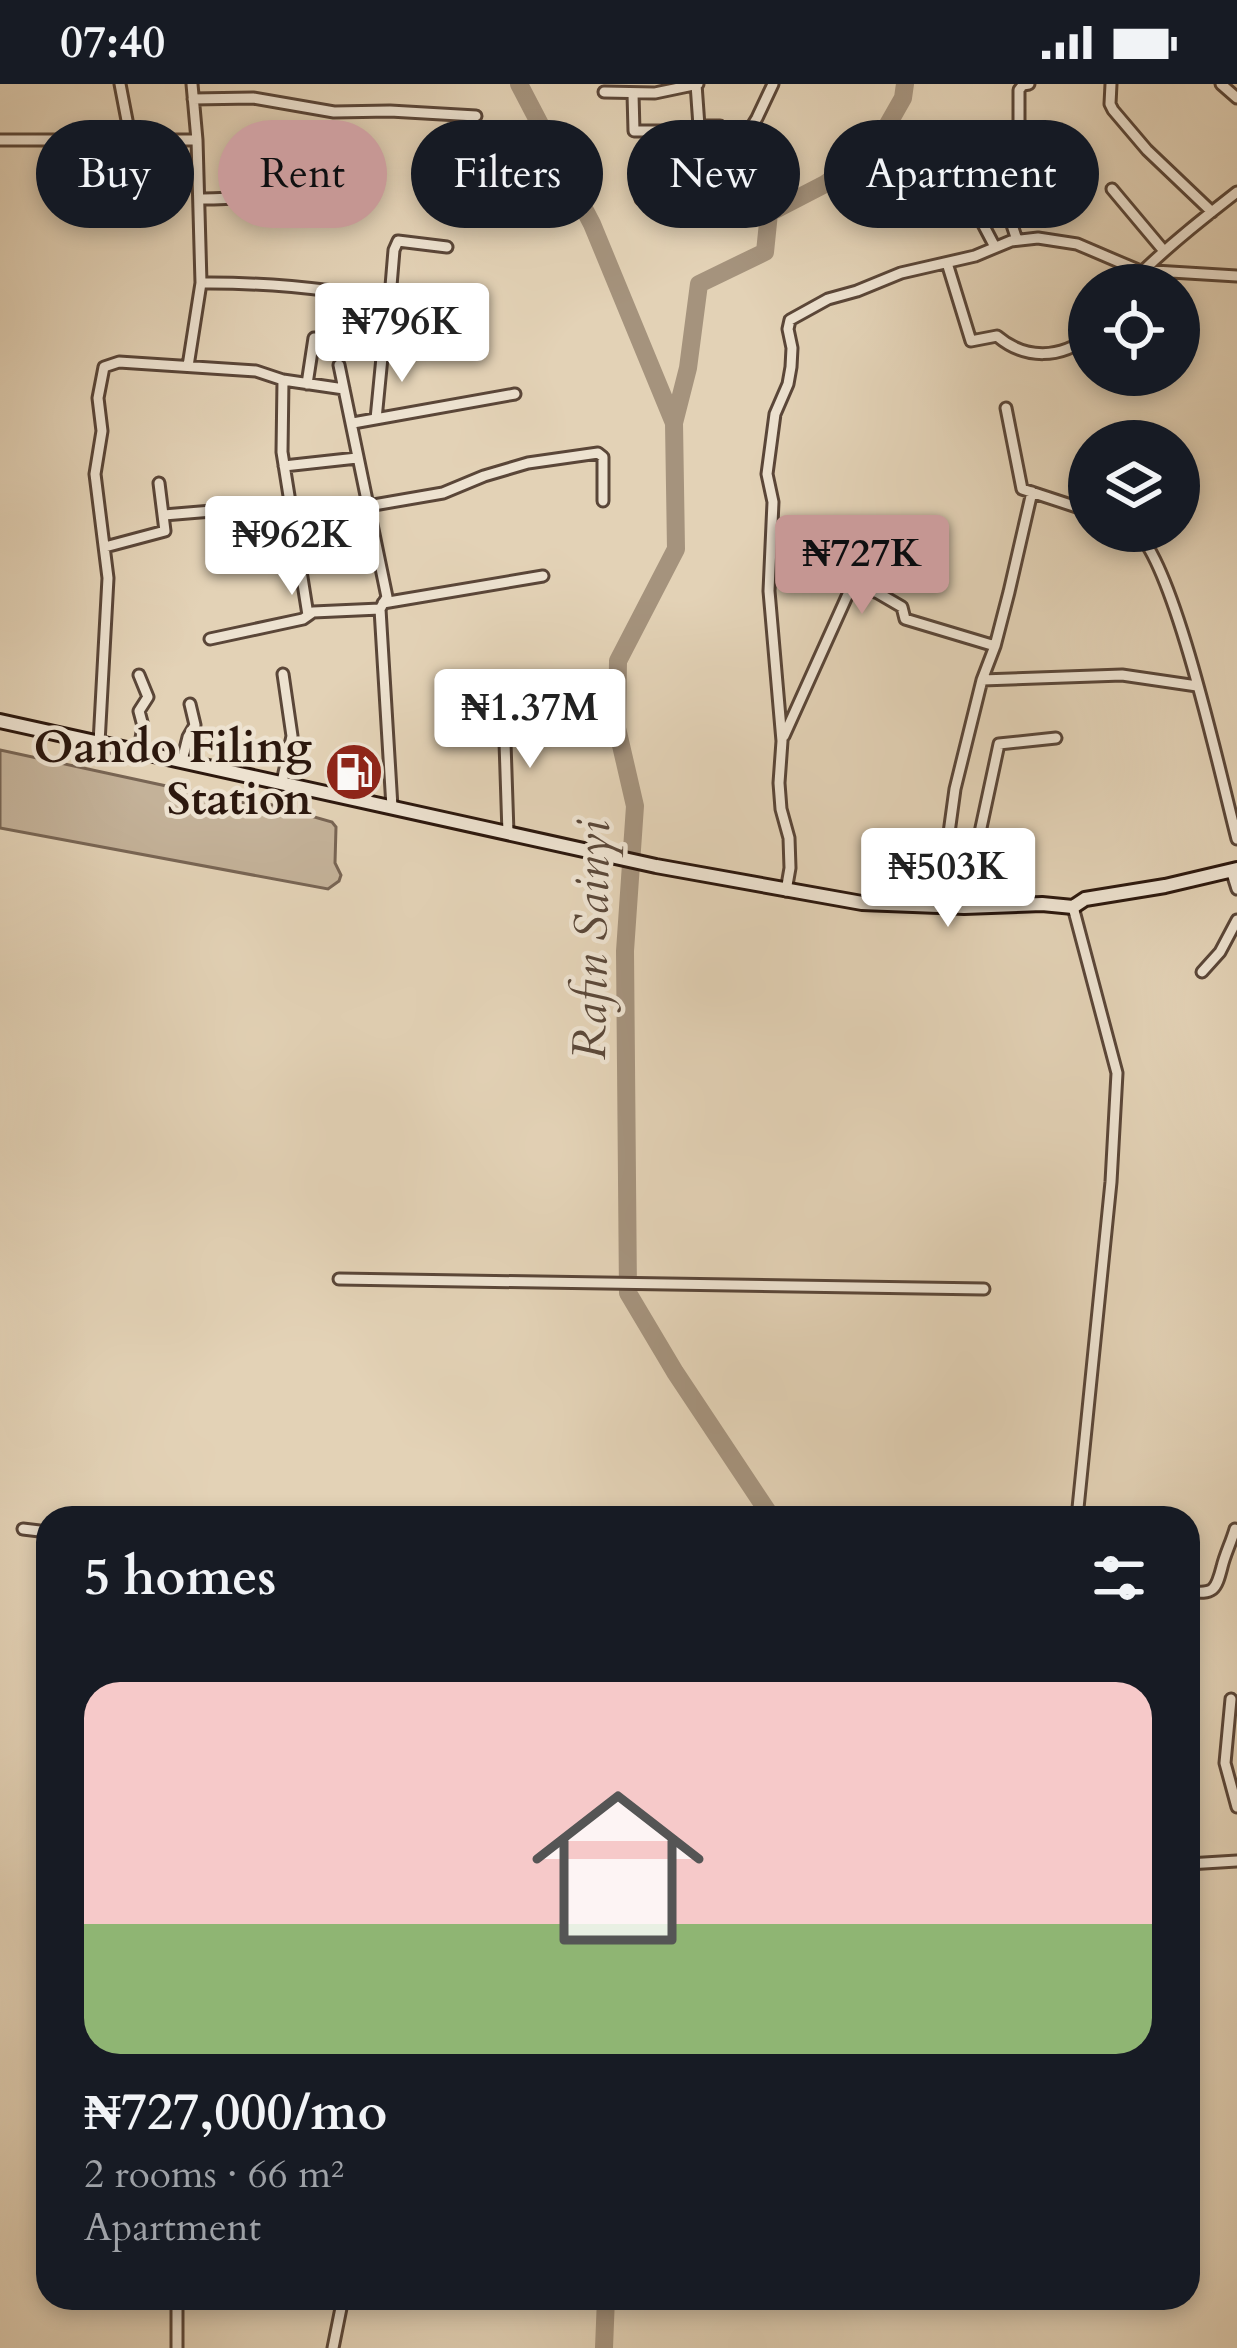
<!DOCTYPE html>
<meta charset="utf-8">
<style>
body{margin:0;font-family:Cardo,serif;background:#20242c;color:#f1f3f6;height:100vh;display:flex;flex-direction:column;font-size:45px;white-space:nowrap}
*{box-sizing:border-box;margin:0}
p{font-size:39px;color:#9ea1a6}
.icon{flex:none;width:66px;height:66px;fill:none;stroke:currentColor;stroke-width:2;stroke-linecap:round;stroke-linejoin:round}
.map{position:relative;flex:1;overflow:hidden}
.details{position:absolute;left:36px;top:1422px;width:1164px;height:804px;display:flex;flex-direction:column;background:#171b24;border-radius:36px;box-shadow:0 6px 18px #0003}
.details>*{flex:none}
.top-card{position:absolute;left:36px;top:36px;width:1167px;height:108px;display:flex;gap:24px}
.fabs{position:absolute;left:1068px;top:180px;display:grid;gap:24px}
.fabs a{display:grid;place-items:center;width:132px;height:132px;border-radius:50%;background:#171b24;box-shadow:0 6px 18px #0003;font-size:60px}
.price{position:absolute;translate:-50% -102px;padding:0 27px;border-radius:12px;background:#fff;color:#222;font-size:39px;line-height:78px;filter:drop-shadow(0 3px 6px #0008)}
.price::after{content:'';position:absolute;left:50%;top:72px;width:36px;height:27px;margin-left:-18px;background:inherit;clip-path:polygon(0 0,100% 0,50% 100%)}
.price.on{background:#c59692;color:#111}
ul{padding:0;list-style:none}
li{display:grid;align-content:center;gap:24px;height:636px;padding:0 48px}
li+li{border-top:3px solid #363941}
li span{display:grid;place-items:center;height:372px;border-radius:36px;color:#555}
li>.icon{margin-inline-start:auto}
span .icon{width:216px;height:216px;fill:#fffc;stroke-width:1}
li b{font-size:51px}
h2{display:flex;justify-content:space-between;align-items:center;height:144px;padding:0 48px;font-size:51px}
.tag{padding:0 42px;border-radius:54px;background:#171b24;box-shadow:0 6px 18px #0003;font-size:42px;line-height:108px}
.tag.on{background:#c59692;color:#111}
.status{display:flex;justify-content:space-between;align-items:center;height:84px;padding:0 60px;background:#171b24;direction:ltr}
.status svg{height:33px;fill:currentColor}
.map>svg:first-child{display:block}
.green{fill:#c4b299;stroke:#786554;stroke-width:3}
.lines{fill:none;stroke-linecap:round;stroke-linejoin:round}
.river{stroke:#a5937d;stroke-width:18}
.street-casing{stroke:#5a4638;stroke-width:15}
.secondary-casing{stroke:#2c180e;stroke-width:18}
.street{stroke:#ede2d0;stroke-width:9}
.secondary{stroke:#ede2d0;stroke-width:12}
.labels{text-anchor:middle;stroke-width:9;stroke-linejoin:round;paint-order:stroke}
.poi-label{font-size:45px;font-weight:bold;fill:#2c180e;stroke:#ede2d0;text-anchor:end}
.water-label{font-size:48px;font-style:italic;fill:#5c493a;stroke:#ede2d0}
</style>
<div class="status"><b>07:40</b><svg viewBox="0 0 49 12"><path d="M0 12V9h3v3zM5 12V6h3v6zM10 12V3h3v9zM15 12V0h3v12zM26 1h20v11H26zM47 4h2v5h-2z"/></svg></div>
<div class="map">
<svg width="1237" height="2264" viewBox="0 0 1237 2264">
<rect width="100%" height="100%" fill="#e3d2b6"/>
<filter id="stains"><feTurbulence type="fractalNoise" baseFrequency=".00167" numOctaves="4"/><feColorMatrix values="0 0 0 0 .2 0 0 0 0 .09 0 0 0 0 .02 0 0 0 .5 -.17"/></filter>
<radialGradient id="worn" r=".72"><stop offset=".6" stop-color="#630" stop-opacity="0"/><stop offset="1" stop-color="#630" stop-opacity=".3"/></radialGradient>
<path class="green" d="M0,666L259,722L262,718L332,738L336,743L335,779L341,791L339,797L328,805L0,744Z"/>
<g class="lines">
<path class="river" d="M519,0L592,140L674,339L676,465L618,577L617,644L635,722L625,867L628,1209L675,1288L772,1434
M674,339L688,284L699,200L765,168L769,129L825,100L874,65L903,14L905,0
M604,2264L606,2214"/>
<g class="street-casing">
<path id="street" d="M120,0L131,57
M696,0L699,42H720
M1111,0L1110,20L1113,26L1147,66L1212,128
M1221,0L1237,14
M604,8L655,9L698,0
M633,10L634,47H693L699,42
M193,15L253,14L334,28L390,27L476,32
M1019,50V6L1023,1L1029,0
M0,56H197
M1112,105L1164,167
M966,108L995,163
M199,115C254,116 307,102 361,110
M641,115L655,119L683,118L727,122
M727,130L730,78L757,34L773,0
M1017,156L989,72L988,62L992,56L1051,46
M947,179L971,257L997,252C1025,276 1061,275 1089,252
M1143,187C1173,158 1205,133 1237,108
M201,199C288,198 374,211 459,228
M1152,201L1170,189
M390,214L394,166L398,157L447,163
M339,281L387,513L380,525L392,723
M188,282L201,199L197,56L192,0
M283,296L282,368L308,531
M307,300L314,254
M1006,324L1022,405L1089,427
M376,335L383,263
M353,339L515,310
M284,382L357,374
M368,422L443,409L484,392L528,379L598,369L603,373V417
M164,431L212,427
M1135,447C1174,476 1222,698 1237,755
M105,463L165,447L159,399
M383,519L543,492
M210,555L303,535L313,528L380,525
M139,591L148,613L139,627L143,642L139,667
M982,596L1122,591L1197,602
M504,628L508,749
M784,652L853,499L878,509L902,523L905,535L995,562
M99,659L108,494L95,390L102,347L98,314L104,283L119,278L256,287L283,296L344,305
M182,677L188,653L195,641L190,620
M282,698L292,652L283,590
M1231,786L1237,805
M786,807L790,784L789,754L781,725L779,699L782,657L769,507L773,418L767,390L775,330L788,300L791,283L792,264L788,245L790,236L828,215L857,207L901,189L975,172L1011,157L1038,154L1077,160L1138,186L1237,192
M939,822L955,705L982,596L995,562L1009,508L1032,408
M964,823L999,660L1056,654
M1073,823L1117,989L1111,1098L1077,1434
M1202,888L1220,868L1237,836
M339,1195L984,1205
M23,1445L48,1448
M1188,1507C1214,1511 1216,1506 1222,1483C1225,1470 1231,1459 1235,1445
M1231,1615L1225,1679L1237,1723
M1188,1780L1237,1777
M177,2264V2214
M333,2264L343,2214"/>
</g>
<g class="secondary-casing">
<path id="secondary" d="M0,637L656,782L862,819L964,823L1042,820L1073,823L1085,815L1165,802L1237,785"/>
</g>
<use href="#street" class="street"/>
<use href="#secondary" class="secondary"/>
</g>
<defs>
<g id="fuel-disc" transform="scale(3)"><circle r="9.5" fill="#8f2418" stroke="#ede2d0"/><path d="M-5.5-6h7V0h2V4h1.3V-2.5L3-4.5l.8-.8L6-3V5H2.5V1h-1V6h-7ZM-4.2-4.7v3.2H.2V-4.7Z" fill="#fff"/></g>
</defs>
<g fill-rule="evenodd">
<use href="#fuel-disc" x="354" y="688"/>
</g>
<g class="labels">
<g class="poi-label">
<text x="312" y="678">Oando Filing<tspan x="312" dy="52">Station</tspan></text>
</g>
<g class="water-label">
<text transform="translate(590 856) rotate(-89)" y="17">Rafin Sainyi</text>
</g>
</g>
<rect width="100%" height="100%" filter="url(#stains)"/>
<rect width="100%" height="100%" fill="url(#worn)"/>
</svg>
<div class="fabs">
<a><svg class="icon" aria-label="locate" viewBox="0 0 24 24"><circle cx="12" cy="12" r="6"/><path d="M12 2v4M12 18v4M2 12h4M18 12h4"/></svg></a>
<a><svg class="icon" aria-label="layers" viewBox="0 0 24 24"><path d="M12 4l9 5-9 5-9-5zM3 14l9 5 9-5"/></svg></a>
</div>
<b class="price" style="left:402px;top:301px">₦796K</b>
<b class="price" style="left:292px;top:514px">₦962K</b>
<b class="price on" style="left:862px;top:533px">₦727K</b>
<b class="price" style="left:530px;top:687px">₦1.37M</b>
<b class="price" style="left:948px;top:846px">₦503K</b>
<div class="top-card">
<a class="tag">Buy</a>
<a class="tag on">Rent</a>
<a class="tag">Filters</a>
<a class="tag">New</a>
<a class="tag">Apartment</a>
</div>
<section class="details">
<h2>5 homes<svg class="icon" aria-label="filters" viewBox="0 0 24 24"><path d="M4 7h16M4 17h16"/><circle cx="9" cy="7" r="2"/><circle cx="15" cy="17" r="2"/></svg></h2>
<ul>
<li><span style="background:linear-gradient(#f6c9c9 65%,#8fb573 0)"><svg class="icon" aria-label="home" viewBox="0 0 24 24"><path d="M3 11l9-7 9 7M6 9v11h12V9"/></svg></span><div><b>₦727,000/mo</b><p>2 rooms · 66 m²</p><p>Apartment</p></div></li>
</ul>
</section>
</div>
